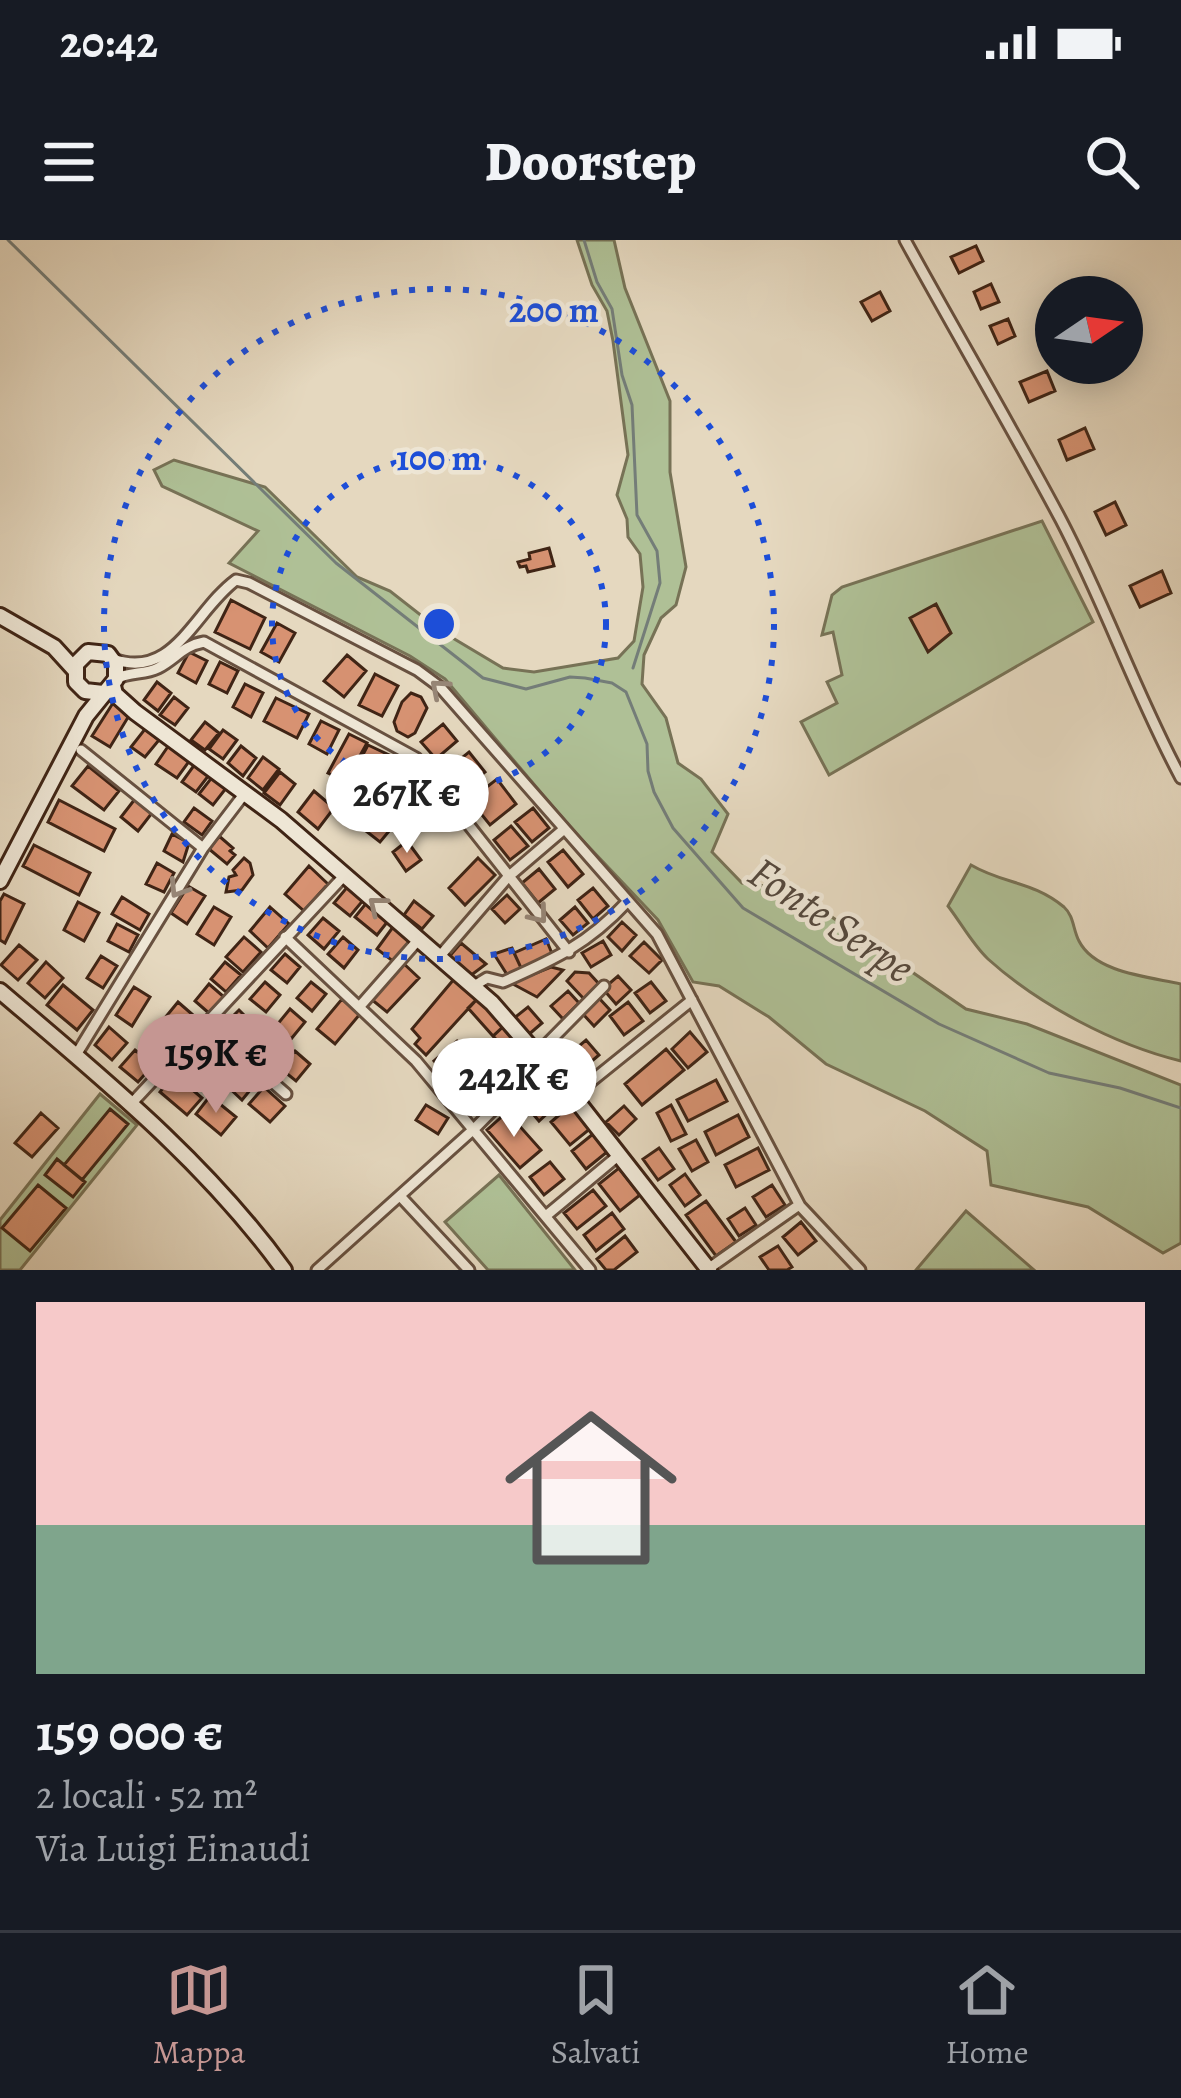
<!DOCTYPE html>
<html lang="it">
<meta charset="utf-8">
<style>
body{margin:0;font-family:Alegreya,serif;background:#20242c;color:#f1f3f6;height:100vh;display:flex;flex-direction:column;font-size:45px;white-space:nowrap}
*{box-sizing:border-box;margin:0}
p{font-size:39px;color:#9ea1a6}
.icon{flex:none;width:66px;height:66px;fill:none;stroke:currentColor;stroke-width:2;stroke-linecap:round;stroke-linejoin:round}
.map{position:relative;height:1030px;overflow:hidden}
.sheet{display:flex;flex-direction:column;background:#171b24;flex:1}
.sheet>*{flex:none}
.needle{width:78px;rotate:77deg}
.controls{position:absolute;left:1035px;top:36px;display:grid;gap:24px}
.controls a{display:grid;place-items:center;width:108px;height:108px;border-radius:50%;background:#171b24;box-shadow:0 6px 30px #0003;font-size:60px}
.price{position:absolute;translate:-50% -102px;padding:0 27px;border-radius:42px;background:#fff;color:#222;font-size:39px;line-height:78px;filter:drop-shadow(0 3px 6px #0008)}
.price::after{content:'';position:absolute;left:50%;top:72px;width:36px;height:27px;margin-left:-18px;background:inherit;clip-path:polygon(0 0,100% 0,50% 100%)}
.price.selected{background:#c59692;color:#111}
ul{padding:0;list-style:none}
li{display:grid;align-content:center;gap:24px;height:636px;padding:0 36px}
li+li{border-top:3px solid #363941}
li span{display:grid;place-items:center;height:372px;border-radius:0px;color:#555}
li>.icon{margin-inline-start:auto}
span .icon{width:216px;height:216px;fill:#fffc;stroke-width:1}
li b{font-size:51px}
.status{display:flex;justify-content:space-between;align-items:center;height:84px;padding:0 60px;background:#171b24;direction:ltr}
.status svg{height:33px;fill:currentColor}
header{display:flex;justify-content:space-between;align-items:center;height:156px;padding:0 36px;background:#171b24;font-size:54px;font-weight:800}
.menu{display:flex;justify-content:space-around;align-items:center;height:168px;border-top:3px solid #363941;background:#171b24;font-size:33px;color:#9ea1a6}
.menu a{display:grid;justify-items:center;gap:6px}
.menu .selected{color:#c59692}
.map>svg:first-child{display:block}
.green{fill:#afc096;stroke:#777256;stroke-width:3}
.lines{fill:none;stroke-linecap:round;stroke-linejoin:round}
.stream{stroke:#747d78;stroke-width:3}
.building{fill:#d79272;stroke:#3f2415;stroke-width:3}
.street-casing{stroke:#685140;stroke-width:15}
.secondary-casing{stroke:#3f2415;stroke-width:20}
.street{stroke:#eee6d5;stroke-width:9}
.secondary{stroke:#eee6d5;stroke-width:14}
.oneway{stroke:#968575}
.ring{fill:none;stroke:#1d4ed8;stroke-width:6;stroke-dasharray:6 12}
.labels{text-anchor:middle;stroke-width:9;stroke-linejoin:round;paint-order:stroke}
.water-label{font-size:45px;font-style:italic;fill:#55493e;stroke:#eee6d5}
.centre{fill:#1d4ed8;stroke:#eee6d5;stroke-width:6}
.ring-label{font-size:36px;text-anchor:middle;font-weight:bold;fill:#1d4ed8;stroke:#eee6d5;stroke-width:9;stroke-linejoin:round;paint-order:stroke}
</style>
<div class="status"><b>20:42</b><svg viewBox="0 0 49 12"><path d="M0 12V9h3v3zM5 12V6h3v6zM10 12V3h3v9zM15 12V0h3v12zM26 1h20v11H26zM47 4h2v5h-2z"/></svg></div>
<header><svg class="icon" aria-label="menu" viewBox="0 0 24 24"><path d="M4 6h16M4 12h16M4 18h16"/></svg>Doorstep<svg class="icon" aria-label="search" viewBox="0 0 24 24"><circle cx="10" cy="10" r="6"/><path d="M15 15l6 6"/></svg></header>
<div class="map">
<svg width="1181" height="1030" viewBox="0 0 1181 1030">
<rect width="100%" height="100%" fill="#e5d8bf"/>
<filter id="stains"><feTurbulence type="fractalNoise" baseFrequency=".00167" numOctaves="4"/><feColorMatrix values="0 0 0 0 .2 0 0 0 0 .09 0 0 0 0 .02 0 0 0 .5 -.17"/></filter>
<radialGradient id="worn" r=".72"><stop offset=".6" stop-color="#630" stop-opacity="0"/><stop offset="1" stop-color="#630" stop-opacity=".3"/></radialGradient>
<path class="green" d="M577,0H614L625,48L670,161V232L686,327L676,365L661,378L644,415L642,444L666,478L678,523L701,539L728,574L712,612L742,643L791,649L966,769L1027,784L1181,845V1003L1163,1013L1088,967L991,945L987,911L925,871L826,824L769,777L719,746L693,742L658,680L570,587L445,439L410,416L229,323L258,291L162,246L154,230L174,220L265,247L357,337L390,351L441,391L503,428L534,432L618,418L634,401L643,347L640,314L628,297L627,279L617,255L628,215L613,101L607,71L592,45Z
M1042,281L1093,382L829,535L801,482L837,463L827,442L842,435L833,392L822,395L832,355L842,347Z
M971,625C1003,644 1033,641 1064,667C1074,676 1073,690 1079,701C1095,733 1150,737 1181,744V821C1115,805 1039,765 988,719C973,705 961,683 948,666Z
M100,854L137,885L20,1030H0V980Z
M499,935L575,1030H488L445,982Z
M966,971L1034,1030H916Z"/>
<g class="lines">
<path class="stream" d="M8,0L336,323L483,438L526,449L570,437L585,438L612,443L626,452L647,504L648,531L654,552L673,588L743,668L939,784L1049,833L1120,848L1181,868
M584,0L597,42L612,69L622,135L632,165L637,275L657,311L660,343L633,428"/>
</g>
<path class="building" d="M976,6L983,21L959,33L951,17Z
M991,44L999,62L981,69L974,52Z
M880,52L890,71L872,81L861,62Z
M1008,79L1015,96L998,104L990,86Z
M1047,131L1055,151L1029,162L1020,142Z
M1085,188L1094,209L1067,220L1059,200Z
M1115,262L1126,285L1106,295L1095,272Z
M549,308L554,326L528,332L526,326L520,327L518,322L530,319L529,313Z
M1162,331L1171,353L1140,367L1130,346Z
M231,360L265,378L250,409L215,392Z
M936,364L951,393L928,412L910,378Z
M277,383L295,393L279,422L261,412Z
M189,412L207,421L196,443L178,433Z
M347,415L366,431L344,457L324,441Z
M220,422L238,431L227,453L209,444Z
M375,434L398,446L382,476L359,465Z
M157,442L171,453L158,471L144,460Z
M245,444L263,453L251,477L233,467Z
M411,453L421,457L427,468L415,493L408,497L397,491L394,482L402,462Z
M174,457L188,468L175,485L160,475Z
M276,458L309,474L297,498L264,481Z
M113,463L130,474L110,507L92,496Z
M321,481L339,490L327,514L309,504Z
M205,482L219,493L205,510L191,500Z
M443,484L457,501L436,519L421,502Z
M145,489L159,500L145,517L131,507Z
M223,490L237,500L223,519L209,509Z
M349,494L367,503L346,541L328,533Z
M169,505L190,520L177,538L156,524Z
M368,505L389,515L368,556L347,545Z
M241,506L256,518L243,536L228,523Z
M469,512L485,532L463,550L447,530Z
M263,517L279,529L263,550L248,538Z
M195,524L209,535L196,552L182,542Z
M88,526L119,551L104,570L72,546Z
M280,532L295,544L280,565L264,553Z
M213,536L227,547L213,565L199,554Z
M497,539L516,564L490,585L470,560Z
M314,551L334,568L318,589L298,572Z
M135,559L152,573L138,591L121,577Z
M59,560L115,589L104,611L48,582Z
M372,566L395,584L380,602L357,584Z
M194,568L212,581L202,595L184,582Z
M533,568L549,588L532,602L515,582Z
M511,586L528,606L510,620L494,600Z
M172,594L189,603L183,622L164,611Z
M219,596L233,608L230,611L235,615L227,624L209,609Z
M407,601L421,620L406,631L393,612Z
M34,605L90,633L79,655L23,626Z
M563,610L583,634L568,647L548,622Z
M244,618L250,623L253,635L242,650L226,652L229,637L236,635L233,630Z
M478,618L495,635L465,665L449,648Z
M157,623L174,633L164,652L146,644Z
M309,626L328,644L304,671L285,654Z
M539,629L555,649L538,663L522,643Z
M349,645L365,658L350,676L334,663Z
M188,646L205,656L187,684L171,673Z
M593,648L608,666L593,679L578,660Z
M4,654L24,664L5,703L0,700V661Z
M507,655L520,669L505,683L492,669Z
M122,657L149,674L140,690L112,674Z
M368,661L388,681L377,695L355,677Z
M414,661L433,676L422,689L404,675Z
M78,662L99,673L84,701L64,690Z
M214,667L231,677L214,705L197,694Z
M270,667L289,684L268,708L250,691Z
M575,667L588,683L573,695L560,680Z
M323,678L339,691L324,709L308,695Z
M622,682L636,695L622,711L608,697Z
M117,684L138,695L129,712L108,701Z
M393,687L410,701L394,722L377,709Z
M244,697L261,712L243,732L226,717Z
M343,697L358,710L344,728L328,714Z
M546,699L553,716L522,730L514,713Z
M603,701L611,715L591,727L582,713Z
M644,702L662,720L649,733L630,716Z
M461,703L486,724L470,736L448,718Z
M19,705L37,720L18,740L1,725Z
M512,708L522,730L508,736L494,714Z
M285,714L300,727L287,743L271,730Z
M101,716L117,726L103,748L87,738Z
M46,722L63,738L45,758L28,743Z
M225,722L241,735L226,752L211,739Z
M402,722L419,738L387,772L371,759Z
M551,727L563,730L537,757L511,743Z
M575,732L589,733L600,745L584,759L567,741Z
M618,736L631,750L616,764L603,749Z
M455,738L478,758L426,815L415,804L420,798L412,789Z
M265,742L280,755L266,772L250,759Z
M311,742L326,754L312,771L297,758Z
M651,742L666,761L650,773L635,753Z
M209,744L224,757L210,774L195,761Z
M63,745L93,770L77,790L47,765Z
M134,747L150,757L132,786L116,775Z
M568,751L579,763L563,779L551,766Z
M598,757L610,770L594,786L582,773Z
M478,758L505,785L493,796L468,768Z
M342,759L360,774L335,804L317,789Z
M178,762L193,775L179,792L164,779Z
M628,762L643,781L624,795L610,776Z
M528,767L542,783L527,796L513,779Z
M290,769L305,782L291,799L276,786Z
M239,770L255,786L241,801L224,785Z
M505,785L534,819L524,829L493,796Z
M109,787L127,803L112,820L95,805Z
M156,787L173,800L160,816L143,802Z
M269,789L285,805L271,819L255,803Z
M690,792L707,812L688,828L672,809Z
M211,799L232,817L218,834L196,816Z
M586,800L599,815L579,832L566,817Z
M457,801L498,848L475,868L434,821Z
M666,809L684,830L642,865L625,844Z
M135,810L153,825L138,842L120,827Z
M295,811L310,824L296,841L280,828Z
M495,811L519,836L508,846L485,820Z
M238,827L256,843L242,860L224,843Z
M539,831L564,858L539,881L527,867L538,859L525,845Z
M174,834L202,858L187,875L160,852Z
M716,840L727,861L688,881L677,860Z
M264,847L285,866L270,882L249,864Z
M210,856L236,877L221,895L196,874Z
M572,864L591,888L570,905L551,882Z
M426,865L448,878L438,894L416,880Z
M671,865L686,894L671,901L657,873Z
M624,866L636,879L619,895L606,882Z
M110,869L128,884L82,940L64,925Z
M507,872L541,910L520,928L487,890Z
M41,873L58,888L32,917L15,903Z
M738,875L749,897L716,915L705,892Z
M593,894L607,912L586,929L572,911Z
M696,900L708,922L692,931L679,909Z
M659,908L674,929L658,940L643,919Z
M758,908L769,930L736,947L725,925Z
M57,919L85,942L73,957L45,935Z
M550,922L564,939L544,955L530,937Z
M619,928L640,955L620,971L599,944Z
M685,934L700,955L685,966L670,945Z
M38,945L66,968L30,1011L2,988Z
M772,945L785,965L766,977L753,957Z
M593,950L606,966L577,989L564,973Z
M706,961L736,1002L716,1016L686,975Z
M745,968L756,985L739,996L728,979Z
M612,973L624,989L596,1011L584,995Z
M801,982L816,1001L798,1015L783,997Z
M625,996L637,1012L614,1030H606L597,1019Z
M778,1006L792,1027L787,1030H769L760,1017Z"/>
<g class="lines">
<g class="street-casing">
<path id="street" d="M905,0C956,93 1011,186 1061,280C1105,364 1136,454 1181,538
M204,402L416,518L569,712
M113,419C174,441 194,371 236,340L249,343L417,430L440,447L657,694L800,966L860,1030
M116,439C130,431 144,435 158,428C176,419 182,406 204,402
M81,510L203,608
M285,697L416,821L590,1030
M440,716L508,637L563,590
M503,742C555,719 588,704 627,662
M474,746L487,738L503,742
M361,765L419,699
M206,784L286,854
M537,814L604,746
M76,815L203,608L245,553
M573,856L692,760
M132,863L343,637
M400,956L469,1030
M547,975L619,915
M708,1029L799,965
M317,1030L475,888L542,820"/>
</g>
<g class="secondary-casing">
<path id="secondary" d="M0,376L54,407L74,429
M113,446L115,454L135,472L281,580L492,763L573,856L709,1030
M0,641L86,476L116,439V425L108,414L88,412L76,424V442L85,451L103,453
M0,751C102,838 205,921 284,1030"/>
</g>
<use href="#street" class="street"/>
<use href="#secondary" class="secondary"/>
</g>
<defs><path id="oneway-chevron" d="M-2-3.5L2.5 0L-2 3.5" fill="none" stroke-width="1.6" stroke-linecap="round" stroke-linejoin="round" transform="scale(3)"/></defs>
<g class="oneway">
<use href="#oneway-chevron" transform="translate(439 448) rotate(-139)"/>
<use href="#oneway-chevron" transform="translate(178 649) rotate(122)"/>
<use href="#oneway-chevron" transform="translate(377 665) rotate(-141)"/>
<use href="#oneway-chevron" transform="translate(539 675) rotate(51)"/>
</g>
<g class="ring">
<circle cx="439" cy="384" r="167"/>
<circle cx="439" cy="384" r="335"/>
</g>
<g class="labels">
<g class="water-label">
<text transform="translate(832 679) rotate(34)" y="16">Fonte Serpe</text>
</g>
</g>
<circle cx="439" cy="384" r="18" class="centre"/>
<g class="ring-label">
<text x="554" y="82">200 m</text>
<text x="439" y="230">100 m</text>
</g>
<rect width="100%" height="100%" filter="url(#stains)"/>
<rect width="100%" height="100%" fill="url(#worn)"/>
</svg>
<div class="controls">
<a><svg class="needle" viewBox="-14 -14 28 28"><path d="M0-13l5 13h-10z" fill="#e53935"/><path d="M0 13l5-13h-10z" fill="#9ea1a6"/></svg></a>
</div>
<b class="price" style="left:407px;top:616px">267K €</b>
<b class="price selected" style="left:216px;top:876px">159K €</b>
<b class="price" style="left:514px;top:900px">242K €</b>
</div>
<section class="sheet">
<ul>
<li><span style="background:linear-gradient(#f6c9c9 60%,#7fa58c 0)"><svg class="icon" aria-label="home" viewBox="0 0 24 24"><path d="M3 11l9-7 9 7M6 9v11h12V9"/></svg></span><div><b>159 000 €</b><p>2 locali · 52 m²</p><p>Via Luigi Einaudi</p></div></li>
</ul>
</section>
<nav class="menu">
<a class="selected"><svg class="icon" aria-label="map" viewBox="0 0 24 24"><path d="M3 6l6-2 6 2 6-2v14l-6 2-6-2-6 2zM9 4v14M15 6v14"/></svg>Mappa</a>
<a><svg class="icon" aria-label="saved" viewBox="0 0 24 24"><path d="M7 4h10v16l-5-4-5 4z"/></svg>Salvati</a>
<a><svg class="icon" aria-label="home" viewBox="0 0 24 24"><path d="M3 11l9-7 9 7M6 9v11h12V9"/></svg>Home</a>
</nav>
